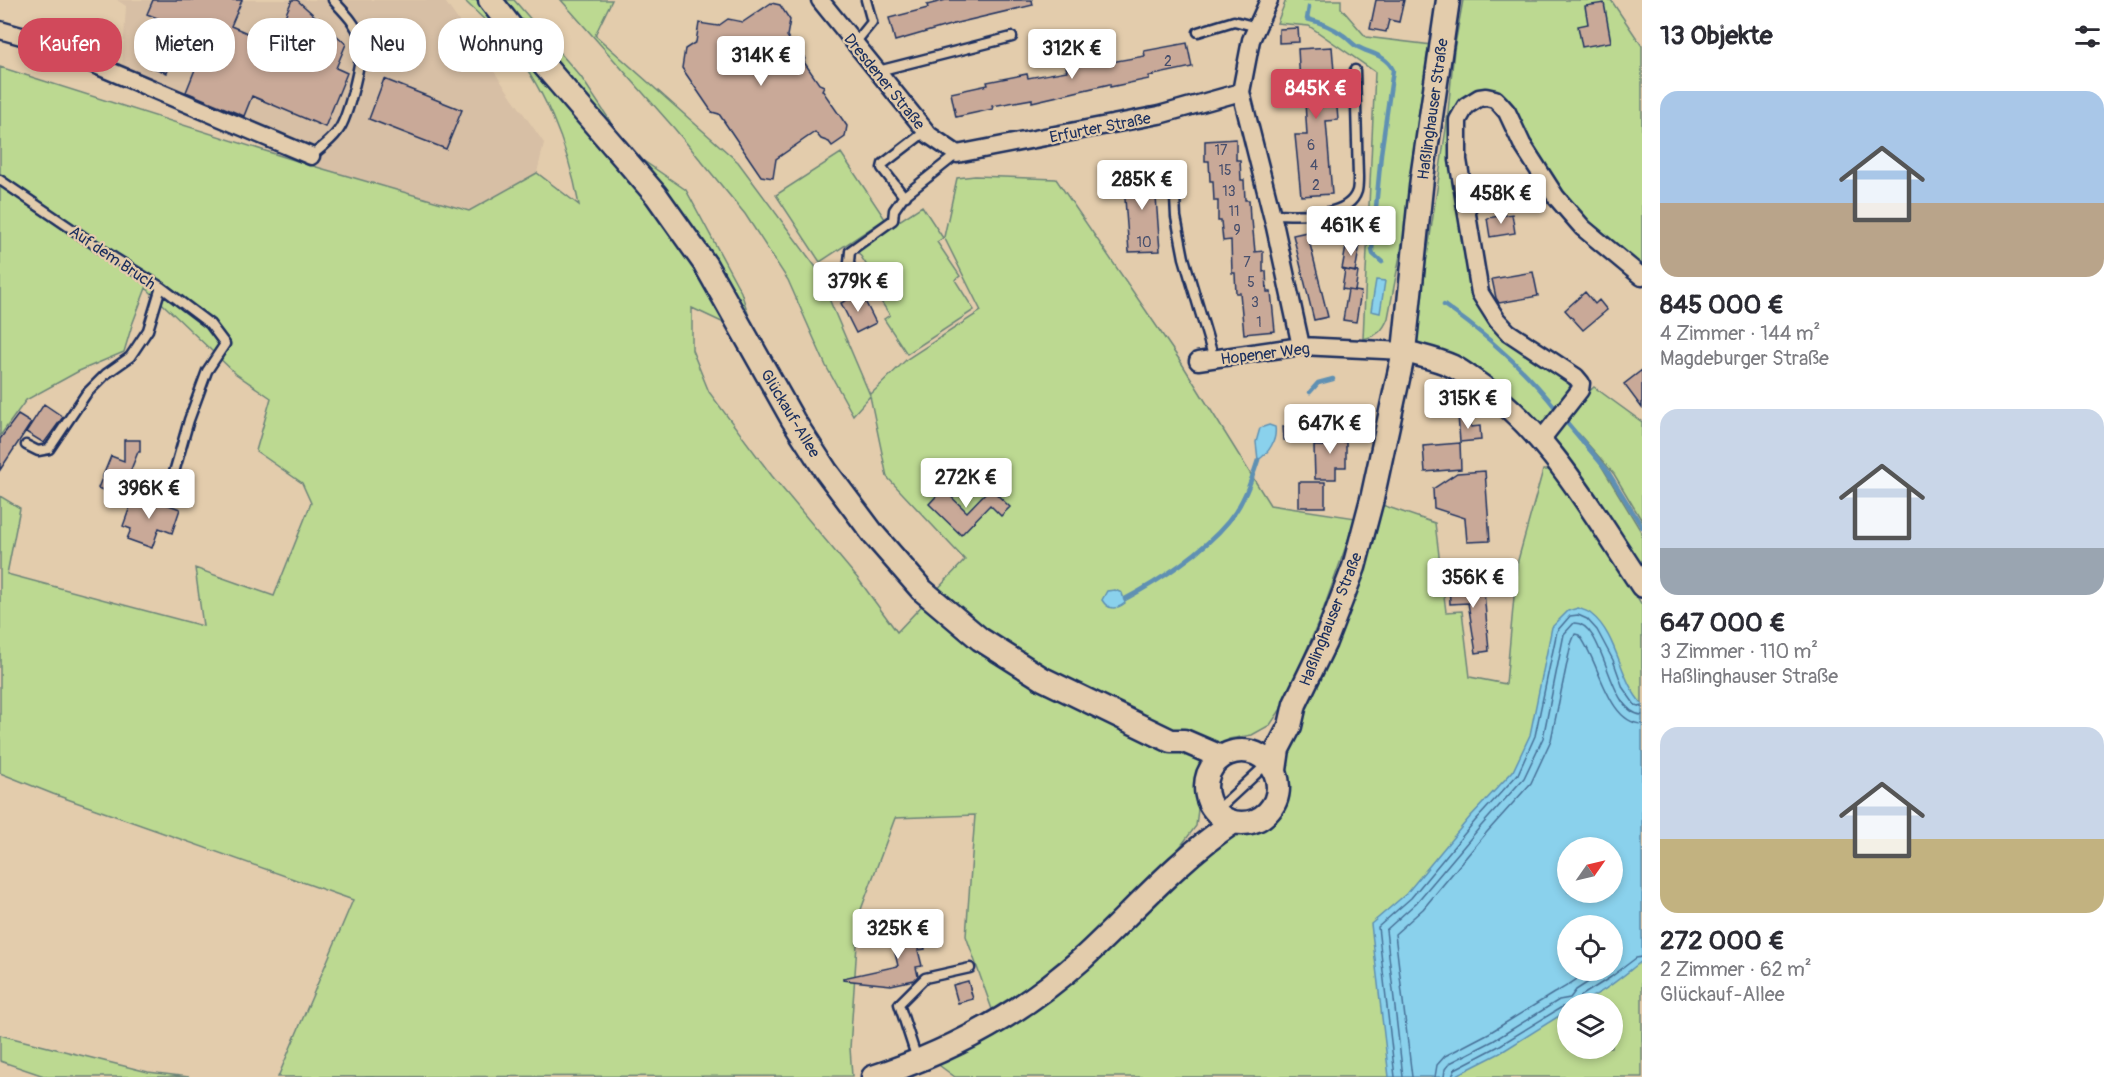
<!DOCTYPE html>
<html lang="de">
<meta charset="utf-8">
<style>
body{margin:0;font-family:Pangolin,sans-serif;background:#f2f2f3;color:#2b2b33;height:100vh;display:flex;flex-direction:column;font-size:22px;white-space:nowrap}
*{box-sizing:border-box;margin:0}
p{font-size:20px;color:#7c7c81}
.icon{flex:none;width:33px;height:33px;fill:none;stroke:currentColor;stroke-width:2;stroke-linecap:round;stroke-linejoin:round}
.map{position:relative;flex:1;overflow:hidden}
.sheet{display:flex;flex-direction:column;background:#fff;width:480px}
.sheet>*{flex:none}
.top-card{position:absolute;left:18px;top:18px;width:570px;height:54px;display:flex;gap:12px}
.needle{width:39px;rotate:56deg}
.fabs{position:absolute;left:1557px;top:837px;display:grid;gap:12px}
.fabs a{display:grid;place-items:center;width:66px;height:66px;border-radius:50%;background:#fff;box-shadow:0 3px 9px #0003;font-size:30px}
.price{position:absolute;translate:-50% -51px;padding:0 14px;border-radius:6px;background:#fff;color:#222;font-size:20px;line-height:39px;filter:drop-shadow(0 2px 3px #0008)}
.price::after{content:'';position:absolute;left:50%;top:36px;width:18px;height:14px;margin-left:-9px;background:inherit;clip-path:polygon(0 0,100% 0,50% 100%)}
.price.active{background:#d1495b;color:#fff}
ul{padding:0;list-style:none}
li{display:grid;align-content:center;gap:12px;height:318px;padding:0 18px}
li span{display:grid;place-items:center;height:186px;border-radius:18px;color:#555}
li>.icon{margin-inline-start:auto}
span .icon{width:108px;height:108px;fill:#fffc;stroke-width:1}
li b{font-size:26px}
h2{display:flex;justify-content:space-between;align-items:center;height:72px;padding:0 18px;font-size:26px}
.chip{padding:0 21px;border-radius:24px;background:#fff;box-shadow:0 3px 9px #0003;font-size:21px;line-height:54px}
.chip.active{background:#d1495b;color:#fff}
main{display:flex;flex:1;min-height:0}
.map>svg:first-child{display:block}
.built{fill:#d7bfa5}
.green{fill:#bcd991;stroke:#6c8478;stroke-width:1.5;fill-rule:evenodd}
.water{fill:#8ad1ec;stroke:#5e90b3;stroke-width:1.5;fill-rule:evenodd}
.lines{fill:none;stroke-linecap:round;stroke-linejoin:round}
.shore{stroke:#477097;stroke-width:1.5}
.stream{stroke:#5e90b3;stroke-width:4.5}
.building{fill:#c9a998;stroke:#1b2f5e;stroke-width:1.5}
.service-casing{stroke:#1b2f5e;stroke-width:13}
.minor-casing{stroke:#1b2f5e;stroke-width:21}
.tertiary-casing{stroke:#1b2f5e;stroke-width:26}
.secondary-casing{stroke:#1b2f5e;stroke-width:27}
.service{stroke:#e3ccac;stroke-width:8}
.minor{stroke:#e3ccac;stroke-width:16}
.tertiary{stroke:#e3ccac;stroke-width:21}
.secondary{stroke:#e3ccac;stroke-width:22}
.labels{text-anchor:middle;stroke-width:4.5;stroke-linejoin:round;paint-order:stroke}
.number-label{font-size:14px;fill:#464e6c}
.street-label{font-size:16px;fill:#1b2f5e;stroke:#e3ccac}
</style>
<main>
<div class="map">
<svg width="1642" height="1077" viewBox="0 0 1642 1077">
<rect width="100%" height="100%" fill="#e3ccac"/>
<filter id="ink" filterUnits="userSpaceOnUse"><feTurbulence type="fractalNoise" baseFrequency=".0167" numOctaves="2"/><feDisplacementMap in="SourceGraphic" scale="12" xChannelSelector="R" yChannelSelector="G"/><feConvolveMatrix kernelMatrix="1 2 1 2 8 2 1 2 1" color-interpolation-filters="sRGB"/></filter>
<g filter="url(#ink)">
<path class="built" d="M117,0H444L544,143L537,173L469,211L313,166L121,85L126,6Z"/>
<path class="green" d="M464,0H514L581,77L609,119L619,144L686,190L741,292L756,338L692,308V350L709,392L772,476L859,580L897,632L965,560L887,477L870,396L853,415L826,366L788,280L745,214L674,128L561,0H612L595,35L738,162L815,266L870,395L907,359L981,311L944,237L957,178L975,176L1056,179L1179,359L1270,505L1356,518L1321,616L1283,706L1270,725L1252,735L1229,739L1197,782L1199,801L1196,826L1167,864L1130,903L994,1015L966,936L975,815L895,818L859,915L850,1048L852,1076L278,1077L353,900L53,794L0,773V496L20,508L7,574L203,626L195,568L274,596L311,503L302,483L256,451L271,398L236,374L146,288L132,325L124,352L79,371L26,400L0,436V67L313,166L469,211L537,173L579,205C568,146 544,84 504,39C491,25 477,13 464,0Z
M1286,0H1341V8L1366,37L1432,45L1406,224L1388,318C1383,331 1377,336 1363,339L1375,72L1309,26L1277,23Z
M1463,0H1611L1642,46V274L1585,226L1495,96L1459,111L1477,295L1563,375L1570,386L1564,400L1542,426L1537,424L1414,344L1447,122L1454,50Z
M841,153L885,219L820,262L776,195Z
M922,206L943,238L937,242L960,276L955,280L974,310L907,354L884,319L890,315L870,285L877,281L856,249Z
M1594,387L1642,422V521L1614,474L1578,433L1593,452L1642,533V576L1554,450V436L1583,397Z
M1543,470H1549L1582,509L1613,556L1642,605V1077H955L936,1063L1011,1027L1084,969L1223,836C1231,833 1236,833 1245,833C1267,831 1289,813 1289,791C1289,778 1284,767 1286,754L1333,645L1382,505L1435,523L1446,612L1462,611L1470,677L1506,684L1517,564ZM1568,848H1612V892H1568ZM1568,926H1612V970H1568ZM1568,1004H1612V1048H1568Z
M0,1035L148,1072L189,1077H47L0,1061Z"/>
<path class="water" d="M1376,280L1385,281L1380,313L1371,311Z
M1269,425L1275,427C1277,440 1269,453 1258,460L1256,442L1260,428Z
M1115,590L1122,593L1125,603C1116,610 1108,610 1102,600L1107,591Z
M1578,608C1582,610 1588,611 1591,614C1618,635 1619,679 1642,704V961C1622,976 1592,1004 1568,1004L1567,1011L1500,1053L1453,1077H1389L1371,924L1406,894L1470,817L1513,771L1530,735L1552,627L1568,611ZM1568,848H1612V892H1568ZM1568,926H1612V970H1568Z"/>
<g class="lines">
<path class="shore" d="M1578,1004L1581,996L1611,977L1636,958L1642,957
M1395,1077L1378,927L1411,898L1475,821L1518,774L1535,736L1557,631L1570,616L1578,615L1587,619L1597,630L1613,660L1623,688L1635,705L1642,707
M1403,1077L1386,930L1416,903L1481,826L1524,778L1543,738L1564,634L1574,623C1606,622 1607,713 1642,715
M1412,1077L1395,934L1423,909L1487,832L1531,783L1551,740L1571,644L1575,634L1579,635C1599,659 1607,723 1642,724
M1435,1077L1437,1065L1445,1056L1489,1033L1554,993C1567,987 1578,978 1590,970
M1444,1077L1445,1069L1450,1063L1493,1041L1559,1000L1570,998L1576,990L1607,970
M1452,1077L1455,1069L1497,1047L1562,1007L1568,1006"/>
<path class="stream" d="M1309,7L1307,19C1320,22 1331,26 1343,35C1348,38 1352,44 1358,47C1371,54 1386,55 1393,70L1381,154L1372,250L1373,254L1382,262
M1444,305C1487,335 1526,370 1558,411
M1310,392L1318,383L1333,379
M1563,418L1606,469L1642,527
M1125,599C1159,581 1203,552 1228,522C1243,504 1251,482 1258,460"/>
</g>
<path class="building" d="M153,0H242L231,26L273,44L292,0H297L346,44L336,68L347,73L325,127L252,96L244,116L186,92L196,67L173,57L167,73L144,64L162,20L147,14Z
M946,0H1032L1033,5L957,23L895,41L889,18L928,8L927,5Z
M1376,0H1404L1399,22L1389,20L1386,32L1370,29Z
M771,3L780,5L790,20L787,36L800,56L805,57L804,62L819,84L824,86L822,90L847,126L845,137L832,146L829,142L821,139L815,132L776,159L773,178L761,176L719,114L712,112L682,68L685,49L696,42L699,23L718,26L728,19L743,22Z
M1604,3L1611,42L1582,47L1578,26L1588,24L1585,6Z
M1298,28L1299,42L1279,43V29Z
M1187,43L1192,67L1149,76V79L1110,87V84L1032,102V99L992,106L993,109L956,117L951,93L988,85L987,82L1027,74L1028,78L1067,71L1066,67L1105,59L1106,63L1145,56L1144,51Z
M1332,47L1338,120L1326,121L1332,194L1301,196L1295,135H1307L1305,102H1303L1301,82L1300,83L1298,49Z
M384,79L462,110L446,149L369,119Z
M1236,139V160H1240L1241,180H1244L1245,200H1249L1250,220H1252L1255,252L1263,251V272L1266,271L1267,292H1271L1275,331L1244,334L1240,293H1236L1235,273H1232L1231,240L1223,241L1221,221H1218V201H1214L1213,181H1210L1209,161H1205V141Z
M1154,170L1160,251L1129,252L1123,172Z
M1512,214L1515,233L1490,237L1487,218Z
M1307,232L1328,317L1314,320L1293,235Z
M1347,241L1360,244L1355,272L1342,269Z
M1345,270L1358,272L1355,291L1342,289Z
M1533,272L1538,296L1499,303L1496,298L1492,279Z
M1348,290L1361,292L1356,322L1343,320Z
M1585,292L1595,304L1599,300L1607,310L1583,330L1565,310Z
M861,293L876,323L856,333L841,303Z
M1642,370V408L1624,384Z
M44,404L63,417L44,443L26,432Z
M1470,414L1471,427L1480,426L1481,440L1460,442L1458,415Z
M18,415L31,423L0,470V439Z
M1327,425H1341V442H1346V467H1336V479H1315L1314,446H1324V443H1327Z
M1298,426L1299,439L1284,440L1283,427Z
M124,440H140V452H138L120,497L98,488L111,456L124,461Z
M1460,443L1461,469L1425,472L1423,446Z
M1485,471L1490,541L1467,542L1465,518L1434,508L1433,489L1457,473Z
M1299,482H1325V507H1299Z
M990,488L1010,507L1001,516L990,505L961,535L929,504L943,489L967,512Z
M135,493L180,509L172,533L159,528L152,548L127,539L131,529L123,526Z
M1483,579L1489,651L1476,653L1468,603L1450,604L1449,582Z
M913,926L915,932L921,931L925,949L918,950L922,966L916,967L918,976L914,980L891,985L843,980V978L898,966L890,931Z
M968,981L973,999L958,1003L953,985Z"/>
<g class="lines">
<g class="service-casing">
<path id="service" d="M1198,32L1234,21L1257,27
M855,43L872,22L866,0
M878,71L1012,37
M311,156C321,148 331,141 338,131C348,118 365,52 360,37C355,22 343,11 333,0
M1174,178L1176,217L1184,258L1214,359
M0,180L116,259L161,287L148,330L130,357L106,374L86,394L49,449L38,451L26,445
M906,196L902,194L882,168L883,164L926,131
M1272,214C1296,214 1348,220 1357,191C1358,187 1358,181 1358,177L1355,70
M853,282L849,262L850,251L893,220L894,210L903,197L957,154
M161,287L210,324L225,344L207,371L189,420L171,483
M1215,812L1269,762
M917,1059L899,1004L925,978L970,968"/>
</g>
<g class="minor-casing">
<path id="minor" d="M820,0L929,135L957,154L1159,115L1241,92
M1269,0L1251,40L1241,92L1275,227L1301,346
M0,30L39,41L311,156
M1198,361L1301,346L1404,351
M1541,440L1580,390L1581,383L1576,377L1508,332L1497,320L1480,293L1458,160V120L1466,106L1479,98L1486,97L1495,99L1500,104L1507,112L1522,144L1556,197L1583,228L1642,277"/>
</g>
<g class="tertiary-casing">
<path id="tertiary" d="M1404,351C1420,356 1438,359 1452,366C1460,370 1468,376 1475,381C1548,430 1594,515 1642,586"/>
</g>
<g class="secondary-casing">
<path id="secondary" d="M490,0L511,27L656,195L705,264L793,420L826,471L874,535L922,590L980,639L1043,679L1171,741H1184L1221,757
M1206 787a36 36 0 1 1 72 0a36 36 0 1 1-72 0Z
M1275,770L1278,749L1290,726L1295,704L1325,642L1354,567L1372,499L1404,351L1422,178L1448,0
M873,1077C950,1052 1022,1013 1083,958C1132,913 1177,860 1232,823"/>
</g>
<use href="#service" class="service"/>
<use href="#minor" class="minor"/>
<use href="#tertiary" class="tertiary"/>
<use href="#secondary" class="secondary"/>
</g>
</g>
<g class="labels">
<g class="number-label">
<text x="1168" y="66">2</text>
<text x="1311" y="150">6</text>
<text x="1221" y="155">17</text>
<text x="1314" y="170">4</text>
<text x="1225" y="175">15</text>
<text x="1316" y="190">2</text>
<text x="1229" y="196">13</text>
<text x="1234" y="216">11</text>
<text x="1237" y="235">9</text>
<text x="1144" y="247">10</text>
<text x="1247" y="267">7</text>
<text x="1251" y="287">5</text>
<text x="1255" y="307">3</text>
<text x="1259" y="327">1</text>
</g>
<g class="street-label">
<text transform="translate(885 81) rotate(51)" y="6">Dresdener Straße</text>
<text transform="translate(1432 109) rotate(-82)" y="6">Haßlinghauser Straße</text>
<text transform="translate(1100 127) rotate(-11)" y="6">Erfurter Straße</text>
<text transform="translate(113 257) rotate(34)" y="6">Auf dem Bruch</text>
<text transform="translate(1265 353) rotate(-7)" y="6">Hopener Weg</text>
<text transform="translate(791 413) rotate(59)" y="6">Glückauf-Allee</text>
<text transform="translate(1330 619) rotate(-68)" y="6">Haßlinghauser Straße</text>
</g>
</g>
</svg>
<div class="fabs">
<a><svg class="needle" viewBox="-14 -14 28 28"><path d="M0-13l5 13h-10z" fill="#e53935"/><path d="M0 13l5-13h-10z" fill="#7c7c81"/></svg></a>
<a><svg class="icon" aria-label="locate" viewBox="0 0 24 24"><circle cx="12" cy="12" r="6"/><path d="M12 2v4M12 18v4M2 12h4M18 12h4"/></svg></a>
<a><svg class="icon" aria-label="layers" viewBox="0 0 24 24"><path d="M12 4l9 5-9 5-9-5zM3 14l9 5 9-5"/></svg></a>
</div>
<b class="price" style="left:1072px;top:80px">312K €</b>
<b class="price" style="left:761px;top:87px">314K €</b>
<b class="price active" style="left:1316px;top:120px">845K €</b>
<b class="price" style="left:1142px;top:211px">285K €</b>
<b class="price" style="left:1501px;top:225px">458K €</b>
<b class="price" style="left:1351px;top:257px">461K €</b>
<b class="price" style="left:858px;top:313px">379K €</b>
<b class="price" style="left:1468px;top:430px">315K €</b>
<b class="price" style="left:1330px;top:455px">647K €</b>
<b class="price" style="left:966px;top:509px">272K €</b>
<b class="price" style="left:149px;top:520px">396K €</b>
<b class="price" style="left:1473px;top:609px">356K €</b>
<b class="price" style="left:898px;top:960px">325K €</b>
<div class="top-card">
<a class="chip active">Kaufen</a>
<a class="chip">Mieten</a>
<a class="chip">Filter</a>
<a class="chip">Neu</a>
<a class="chip">Wohnung</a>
</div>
</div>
<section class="sheet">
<h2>13 Objekte<svg class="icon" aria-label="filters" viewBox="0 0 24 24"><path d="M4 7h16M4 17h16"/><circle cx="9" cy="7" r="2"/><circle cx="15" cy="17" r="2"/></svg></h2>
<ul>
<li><span style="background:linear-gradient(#a9c7e8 60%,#b9a48a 0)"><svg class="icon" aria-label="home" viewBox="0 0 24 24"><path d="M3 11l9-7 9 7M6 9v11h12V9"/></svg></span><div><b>845 000 €</b><p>4 Zimmer · 144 m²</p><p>Magdeburger Straße</p></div></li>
<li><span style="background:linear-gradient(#c9d6e8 75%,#9aa5b1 0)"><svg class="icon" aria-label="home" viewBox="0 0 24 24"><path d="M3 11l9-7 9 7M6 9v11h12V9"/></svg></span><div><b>647 000 €</b><p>3 Zimmer · 110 m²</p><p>Haßlinghauser Straße</p></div></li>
<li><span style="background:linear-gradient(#c9d6e8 60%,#c2b280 0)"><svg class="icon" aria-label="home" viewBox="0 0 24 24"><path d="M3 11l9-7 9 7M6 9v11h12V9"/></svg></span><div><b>272 000 €</b><p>2 Zimmer · 62 m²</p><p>Glückauf-Allee</p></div></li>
</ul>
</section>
</main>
